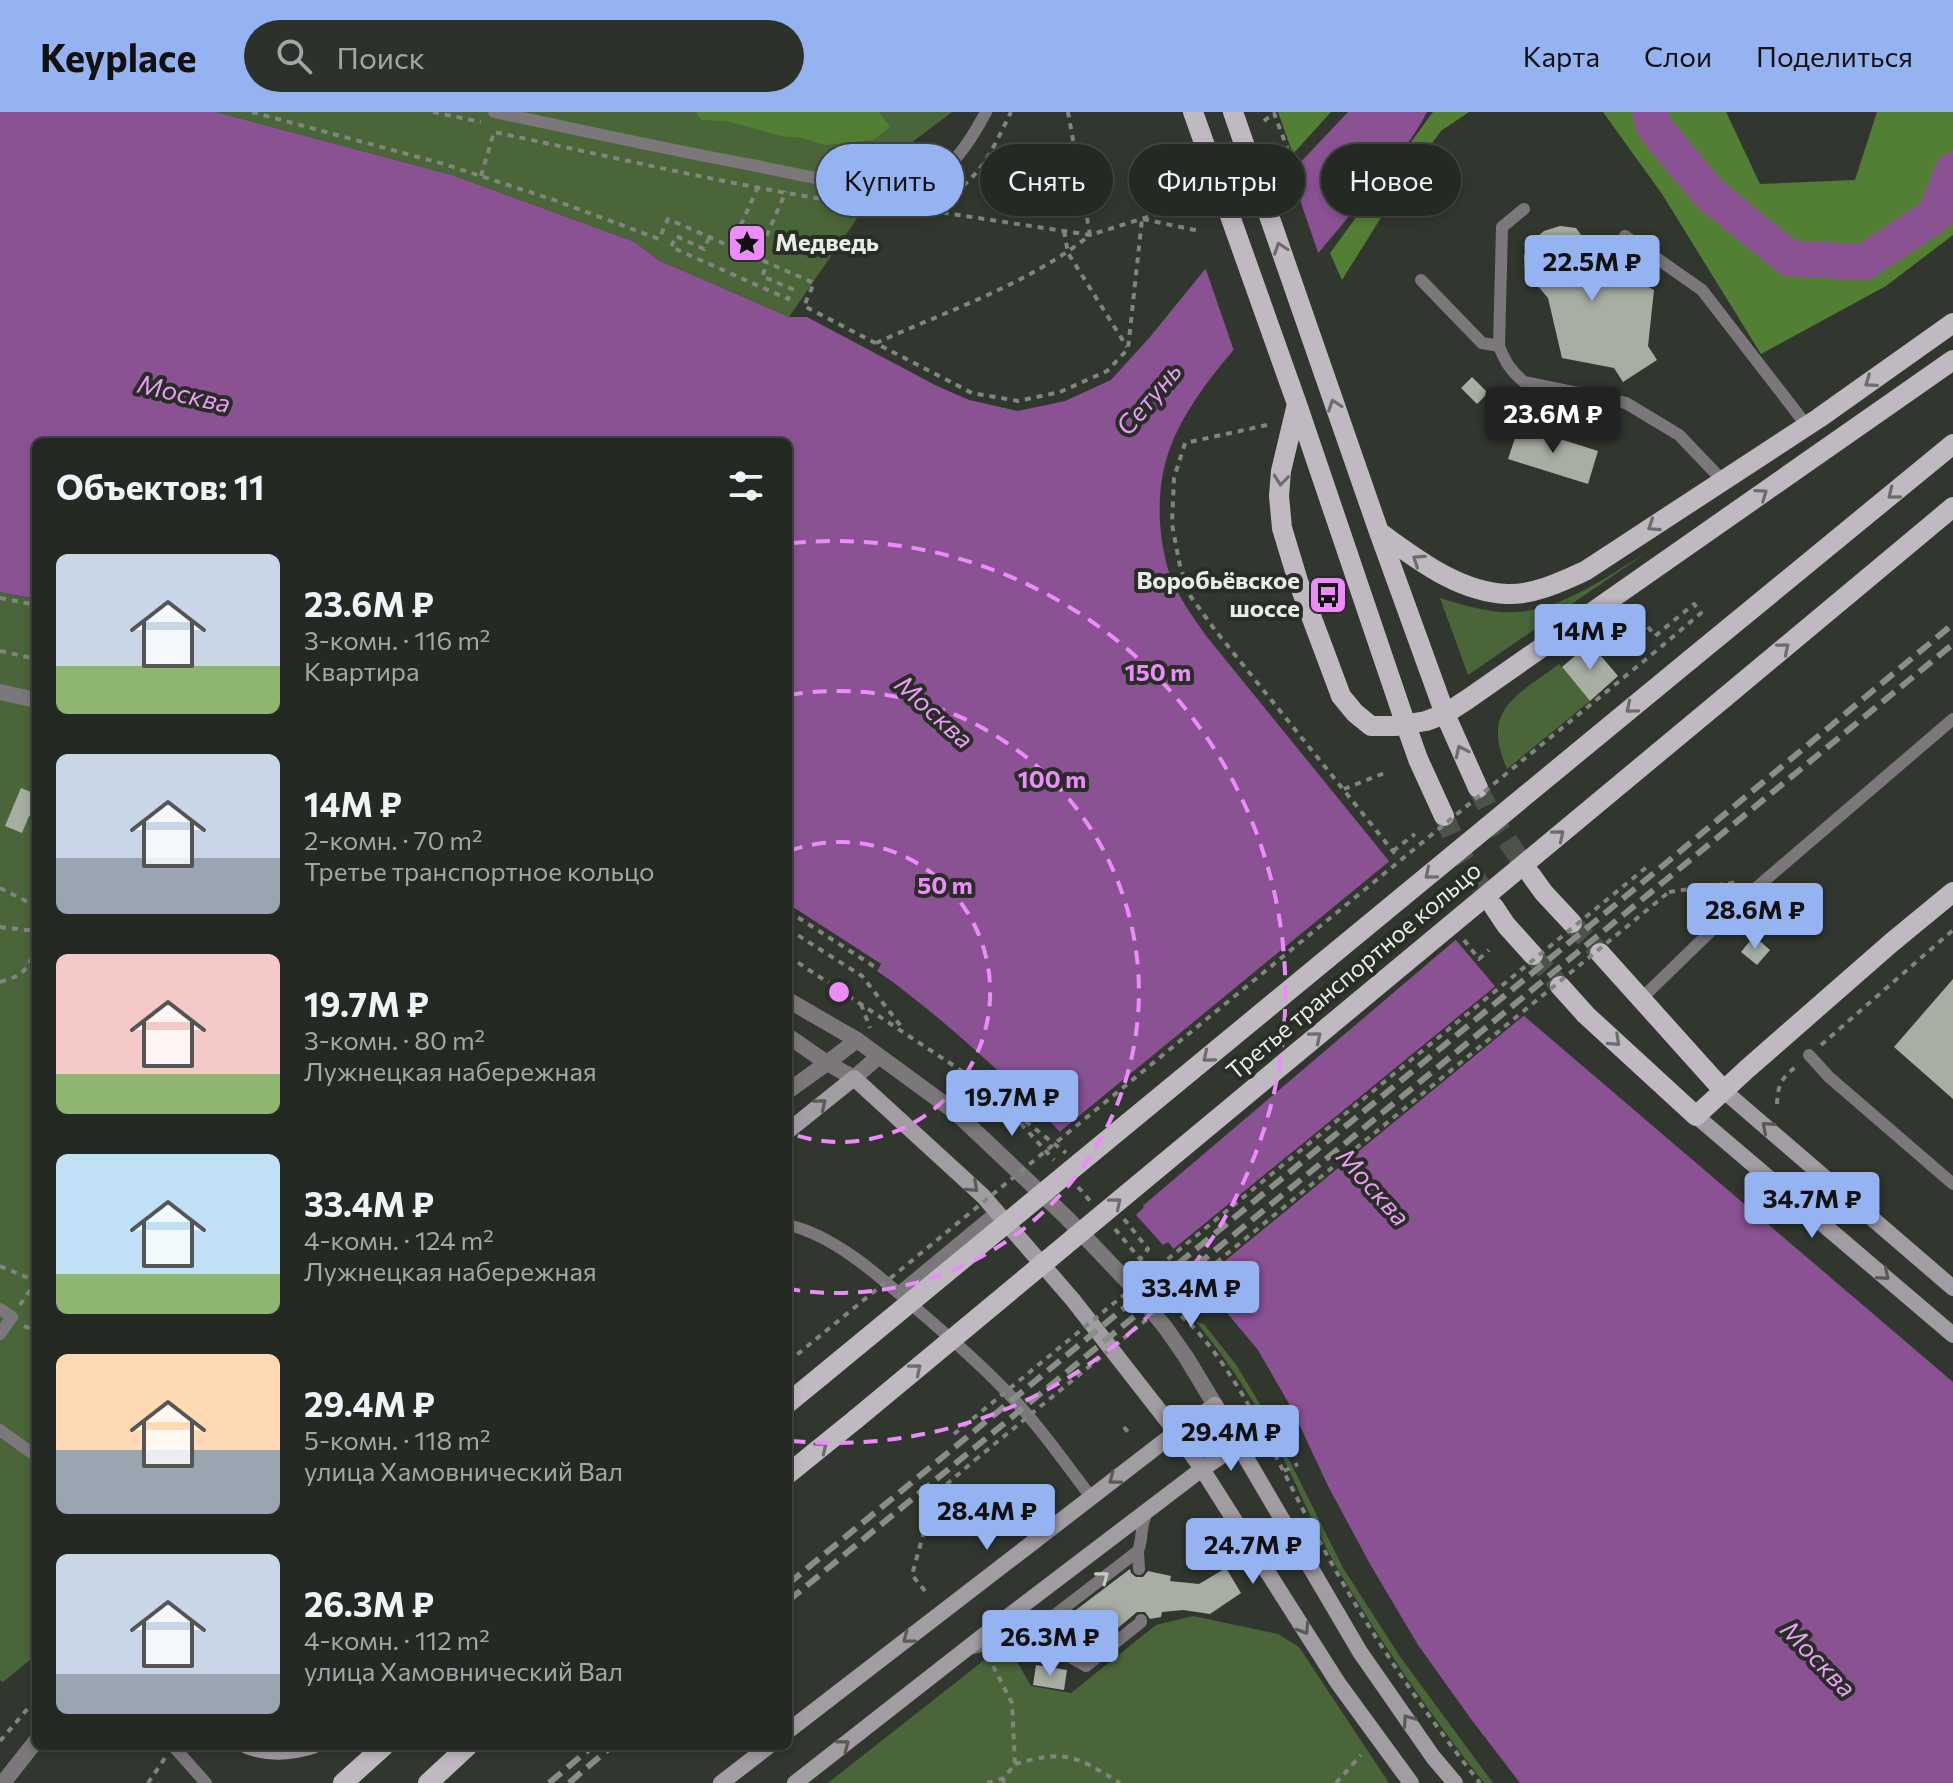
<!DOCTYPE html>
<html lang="ru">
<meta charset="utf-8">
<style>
body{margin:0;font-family:Commissioner,sans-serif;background:#2d312b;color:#f1f3f6;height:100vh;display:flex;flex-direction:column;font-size:30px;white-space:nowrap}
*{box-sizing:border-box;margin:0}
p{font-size:26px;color:#a3a6a6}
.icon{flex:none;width:44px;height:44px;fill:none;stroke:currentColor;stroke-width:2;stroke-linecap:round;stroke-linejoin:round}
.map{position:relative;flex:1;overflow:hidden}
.panel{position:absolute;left:32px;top:326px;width:760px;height:1312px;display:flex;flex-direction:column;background:#252923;border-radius:12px;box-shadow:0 4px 12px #0003,0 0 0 2px #424541}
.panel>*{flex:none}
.hud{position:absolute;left:816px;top:32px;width:760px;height:72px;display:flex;gap:16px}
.price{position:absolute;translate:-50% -68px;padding:0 18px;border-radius:8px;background:#95b2f1;color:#111;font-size:26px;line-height:52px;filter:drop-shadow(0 2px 4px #0008)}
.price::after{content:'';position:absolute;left:50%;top:48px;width:24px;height:18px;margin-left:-12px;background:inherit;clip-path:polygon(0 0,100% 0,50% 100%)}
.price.on{background:#222;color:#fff}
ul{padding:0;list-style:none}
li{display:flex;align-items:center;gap:24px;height:200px;padding:0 24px}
li span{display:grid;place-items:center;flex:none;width:224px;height:160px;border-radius:12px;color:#555}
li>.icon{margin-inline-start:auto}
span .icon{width:96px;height:96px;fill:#fffc;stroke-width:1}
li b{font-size:34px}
h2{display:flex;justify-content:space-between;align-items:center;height:96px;padding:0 24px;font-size:34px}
.chip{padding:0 28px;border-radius:36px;background:#252923;box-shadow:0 4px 12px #0003,0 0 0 2px #424541;font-size:28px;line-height:72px}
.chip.on{background:#95b2f1;color:#111}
header{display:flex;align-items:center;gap:48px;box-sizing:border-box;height:112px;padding:0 40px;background:#95b2f1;color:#111}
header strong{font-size:38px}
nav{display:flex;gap:44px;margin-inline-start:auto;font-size:28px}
.search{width:560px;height:72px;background:#2d312b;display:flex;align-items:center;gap:20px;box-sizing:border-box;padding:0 28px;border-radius:44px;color:#a3a6a6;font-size:30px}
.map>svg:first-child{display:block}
.green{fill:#4a6639}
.forest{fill:#537f35}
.water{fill:#8a5293}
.pier{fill:#31372f}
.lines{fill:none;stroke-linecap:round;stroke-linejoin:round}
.river{stroke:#8a5293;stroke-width:36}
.building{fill:#a8aea4}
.primary-tunnel{stroke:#4d524b;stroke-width:20;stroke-dasharray:20 10;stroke-linecap:butt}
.path{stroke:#80857e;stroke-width:4;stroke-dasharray:6 6;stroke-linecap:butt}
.service{stroke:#7b777b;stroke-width:12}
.minor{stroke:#7b777b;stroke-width:16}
.tertiary{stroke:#7b777b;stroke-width:16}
.secondary{stroke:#a29ca3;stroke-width:16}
.primary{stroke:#c0b9c1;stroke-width:20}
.rail{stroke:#898e87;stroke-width:6;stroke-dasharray:16 8;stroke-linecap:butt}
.path-bridge{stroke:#80857e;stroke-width:4;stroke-dasharray:6 6;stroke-linecap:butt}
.primary-bridge{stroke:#c0b9c1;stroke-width:20}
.oneway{stroke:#6c6c6b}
.oneway2{stroke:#595957}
.oneway3{stroke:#c8cac7}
.ring{fill:none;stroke:#ec8cfb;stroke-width:4;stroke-dasharray:14 10}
.labels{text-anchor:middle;stroke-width:8;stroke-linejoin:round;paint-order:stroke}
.poi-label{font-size:24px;font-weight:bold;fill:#e9ede8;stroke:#282d25;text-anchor:start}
.street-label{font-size:24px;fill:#e9ede8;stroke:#282d25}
.water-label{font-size:26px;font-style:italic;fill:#ea9df6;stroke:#282d25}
.centre{fill:#ec8cfb;stroke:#282d25;stroke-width:4}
.ring-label{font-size:24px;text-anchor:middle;font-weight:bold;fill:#ec8cfb;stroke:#282d25;stroke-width:8;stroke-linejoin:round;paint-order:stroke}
</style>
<header>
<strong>Keyplace</strong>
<div class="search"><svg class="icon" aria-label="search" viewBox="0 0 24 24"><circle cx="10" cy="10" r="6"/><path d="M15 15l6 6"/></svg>Поиск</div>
<nav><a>Карта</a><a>Слои</a><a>Поделиться</a></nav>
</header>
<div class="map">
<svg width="1953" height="1671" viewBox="0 0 1953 1671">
<rect width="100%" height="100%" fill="#31372f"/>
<path class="green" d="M216,0H952L907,34L789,205L658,148L635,130L452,63Z
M1649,439L1468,563L1440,486C1466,494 1498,504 1526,499C1571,492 1611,462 1649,439Z
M0,480L36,487V1543L3,1570L0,1568Z
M1559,552L1590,589L1507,657C1481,597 1515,585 1559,552Z
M1196,1210L1204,1212L1237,1254L1270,1309L1343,1456L1401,1546L1493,1671H1484C1431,1604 1382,1532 1339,1459C1311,1411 1292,1359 1265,1311C1245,1274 1222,1242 1196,1210Z
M1193,1504L1278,1522L1299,1535L1389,1671H828L983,1549L999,1544L1015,1546L1031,1574L1071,1581L1156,1513Z"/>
<path class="forest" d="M696,0H879L890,15L873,28L825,33L802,26L781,24L727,9L701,8Z
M1278,0H1331L1293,42Z
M1433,0H1469L1441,19L1402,72L1342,168L1330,141Z
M1603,0H1726L1760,72L1855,68L1877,0H1953V123L1886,174L1761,242L1662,82Z"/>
<path class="water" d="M0,0H216L452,63L635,130L658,148L789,205H807L937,274L969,288L1018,299L1065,289L1111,268L1150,225L1202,161L1297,54L1348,0H1427C1412,29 1391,53 1370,79C1333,124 1295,169 1256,213C1225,247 1193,284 1174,326C1156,366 1156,415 1168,457C1176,482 1192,504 1207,525L1389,749L1510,892L1953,1270V1671H1520L1471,1607L1418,1533L1370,1452L1328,1374L1292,1297L1258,1238L1168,1130L1163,1133L1136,1103L1144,1095L1078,1023L1069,1030C1029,985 983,944 937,905C917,889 898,873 877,859L881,852L788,792V330H36V487L0,480Z"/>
<path class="pier" d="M1289,56L1320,146L1235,242L1204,152Z
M1392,747L1459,825L1132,1103L1139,1095L1077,1028L1069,1033L1057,1022Z
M788,792L881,852L875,862L873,858L876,854L788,797Z
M1498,872L1513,889L1527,901L1198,1171L1171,1139Z"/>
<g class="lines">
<path class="river" d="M1650,0L1654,15L1709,81L1789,146L1864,150L1935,103L1953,58"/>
</g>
<path class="building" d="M1560,114L1576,116L1600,149L1654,178L1648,234L1657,248L1623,270L1614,256L1562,246L1548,186L1525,159L1524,144L1532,129L1544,119Z
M1472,265L1488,281L1477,292L1461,276Z
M1519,314L1598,339L1588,372L1508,347Z
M1590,531L1618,564L1590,589L1562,555Z
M21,676L36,682V707L29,704L22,721L5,714Z
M1754,824L1770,838L1757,853L1741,840Z
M1953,867V987L1894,935Z
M1226,1456L1241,1481L1210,1502L1183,1498L1162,1500L1161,1505L1150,1507L1145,1500H1137L1087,1542L1079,1533L1083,1529L1081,1521L1077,1517L1068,1519L1060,1510L1130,1457L1131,1461L1136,1465H1143L1148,1459L1171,1464L1170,1469L1199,1472Z
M1036,1553L1067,1558L1064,1578L1033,1573Z"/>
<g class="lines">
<path class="primary-tunnel" d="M1478,676L1496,712L1531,763
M1444,704L1458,737L1494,795
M1572,811L1600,841
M1533,843L1560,874"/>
<path class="path" d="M252,0L444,52L554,88L659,127L668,107L814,171L804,194L972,281L1018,289L1060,280L1107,259L1128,237L1142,107
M433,0L481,10
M1264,9L1274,1L1292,49
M481,64L494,20C599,42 704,67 810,85C848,91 891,105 929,92C978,75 990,42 1011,0
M919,97L1090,123L1189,92
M1143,107L1199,119
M1064,119L1068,141L1127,235
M709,126L704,137L676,124L671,135L788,187L792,177L762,164L768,151
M731,135L758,75
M757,146L786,79
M876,231C947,199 1029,172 1090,123L1068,0
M1267,313L1185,331L1174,366L1172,412L1180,454L1191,485L1215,518L1396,743
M0,486L36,493
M1633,496L1655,524L1694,492L1701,501L1656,539
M0,539L36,547
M1344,677L1387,660
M1393,739L1415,722
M0,776L36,794
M1669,780L1738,770
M788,799L875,855
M0,815L36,819
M788,817L862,864L903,917
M1464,828L1479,847L1489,838
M788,844L989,977L1054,1048
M0,870C24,863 26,859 36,837
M861,892L870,916
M1821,933L1953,818
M1777,992C1778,970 1782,966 1799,952
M1016,1002L1066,1041
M1078,1075L1091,1090
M1124,1107L1148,1137L1141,1146
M1115,1117L1175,1189
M0,1154L36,1169
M20,1193L36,1169
M1181,1204C1205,1224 1224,1253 1241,1280C1275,1338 1302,1400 1336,1459C1378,1533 1427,1604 1480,1671
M24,1214L36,1219
M1124,1315L1131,1324
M1284,1359L1298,1352
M925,1479L912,1463L934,1383L975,1348
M993,1554L1012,1591L1015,1652L1004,1666L1003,1671
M0,1629L36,1587
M1015,1652C1066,1637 1076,1644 1120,1671
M148,1671L165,1646
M987,1671L1004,1666
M1336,1671L1361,1643"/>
<path class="service" d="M494,0C580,18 665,37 752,53C798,62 876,83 921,69C953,59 971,28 986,0
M1524,97L1502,115L1499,234C1505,250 1511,259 1524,270L1626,291L1679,323L1723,369
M1625,124L1702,178L1807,314
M1421,168L1482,231L1499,234
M1640,888L1749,782L1953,607
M1809,943L1829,965L1953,1072
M788,1113C833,1123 877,1162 911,1192C942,1219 974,1246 1002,1275C1035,1308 1063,1348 1091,1385
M898,1181L997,1099
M0,1197L12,1205L0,1222
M0,1318L36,1344
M1138,1439L1139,1457
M1030,1522L1086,1554L1141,1510V1508
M973,1536L1030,1522L1138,1439C1144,1423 1139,1414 1148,1398
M1059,1538L1074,1526
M173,1634L206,1671"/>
<path class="minor" d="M0,580L36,588
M788,888L857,928
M788,924L827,951L788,979
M3,1671L36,1629"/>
<path class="tertiary" d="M879,944L854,966L827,951L857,928L954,999L1066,1105L1127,1169L1165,1215L1186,1245L1215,1293"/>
<path class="secondary" d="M1723,978L1953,1176
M1696,1004L1953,1223
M788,1019L854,966L983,1084L1073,1188L1176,1320L1202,1357L1338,1571L1411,1671
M788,1619L1176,1320L1215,1293L1360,1540L1433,1645L1455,1671
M247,1634C268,1642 291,1641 313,1634
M721,1671L769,1634
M795,1671L993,1516L1202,1357L1239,1332"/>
<path class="primary" d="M1193,0L1297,292L1406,613L1418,647L1444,704
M1233,0L1379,420L1445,602L1478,676
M1297,292L1281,359L1279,384L1282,416L1298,469L1341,584L1355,601L1371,614H1396L1426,609L1445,602L1468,587L1953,248
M1379,420C1417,447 1458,480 1507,482C1534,483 1561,470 1585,459L1819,306L1953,211
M1691,547L1953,332
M1724,586L1953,395
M1531,763L1544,781L1572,811
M1494,795L1506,813L1533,843
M1600,841L1723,978
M1560,874L1586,903L1696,1004L1747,957L1891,831L1953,780
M788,1291L821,1264
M788,1362L856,1307
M343,1671L384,1634
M428,1671L468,1634"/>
<path class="rail" d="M788,1472L1654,761L1953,512
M788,1489L1953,532
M549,1671L593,1634
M569,1671L612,1634"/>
<path class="path-bridge" d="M788,1250L1656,539
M954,1322L1648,754
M975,1348L1669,780"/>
<path class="primary-bridge" d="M821,1264L1691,547
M856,1307L1724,586"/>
</g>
<defs><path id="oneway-chevron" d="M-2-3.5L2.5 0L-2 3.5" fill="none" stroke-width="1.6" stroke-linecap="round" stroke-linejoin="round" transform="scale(2)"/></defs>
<g class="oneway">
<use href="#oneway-chevron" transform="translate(1280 136) rotate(-109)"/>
<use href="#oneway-chevron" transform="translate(1870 270) rotate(145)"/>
<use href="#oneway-chevron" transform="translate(1334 293) rotate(-109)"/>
<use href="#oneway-chevron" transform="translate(1281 368) rotate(96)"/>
<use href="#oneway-chevron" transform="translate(1762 382) rotate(-35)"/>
<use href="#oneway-chevron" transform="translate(1893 382) rotate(141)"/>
<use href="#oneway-chevron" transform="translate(1653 414) rotate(147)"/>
<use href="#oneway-chevron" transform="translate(1418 448) rotate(-146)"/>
<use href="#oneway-chevron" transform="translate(1784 536) rotate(-40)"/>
<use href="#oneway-chevron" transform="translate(1631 596) rotate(140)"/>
<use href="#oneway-chevron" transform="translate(1461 639) rotate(-115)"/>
<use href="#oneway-chevron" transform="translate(1559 723) rotate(-40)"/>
<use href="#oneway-chevron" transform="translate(1430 762) rotate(140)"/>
<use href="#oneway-chevron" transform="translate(1316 925) rotate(-40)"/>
<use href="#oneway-chevron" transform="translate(1615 929) rotate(43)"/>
<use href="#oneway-chevron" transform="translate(1208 945) rotate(140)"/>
<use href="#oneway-chevron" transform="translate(1116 1091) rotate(-40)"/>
<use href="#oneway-chevron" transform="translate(916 1257) rotate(-40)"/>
<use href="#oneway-chevron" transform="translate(822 1335) rotate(-39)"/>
</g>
<g class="oneway2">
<use href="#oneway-chevron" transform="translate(821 992) rotate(-39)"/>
<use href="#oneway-chevron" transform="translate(1767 1015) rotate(-139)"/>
<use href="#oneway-chevron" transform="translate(973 1075) rotate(43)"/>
<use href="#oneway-chevron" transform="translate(1884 1163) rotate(41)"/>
<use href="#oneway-chevron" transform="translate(1114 1367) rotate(142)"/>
<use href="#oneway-chevron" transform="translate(1304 1517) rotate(58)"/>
<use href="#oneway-chevron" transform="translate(908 1526) rotate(142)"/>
<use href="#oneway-chevron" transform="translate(1408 1608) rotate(-125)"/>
<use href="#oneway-chevron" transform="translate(844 1633) rotate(-38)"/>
</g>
<use class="oneway3" href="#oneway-chevron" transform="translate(1103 1465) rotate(-38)"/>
<g class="ring">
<path d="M789 739A150 150 0 1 1 789 1021"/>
<path d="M789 583A301 301 0 1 1 789 1177"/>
<path d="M792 431A451 451 0 1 1 792 1329"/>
</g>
<defs>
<g id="sight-square" transform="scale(2)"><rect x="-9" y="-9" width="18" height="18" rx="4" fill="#ec8cfb" stroke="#282d25"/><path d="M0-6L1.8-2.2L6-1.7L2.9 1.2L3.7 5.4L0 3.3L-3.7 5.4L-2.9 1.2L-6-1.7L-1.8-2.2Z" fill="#111"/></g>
<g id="bus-square" transform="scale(2)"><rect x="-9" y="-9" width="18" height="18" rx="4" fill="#ec8cfb" stroke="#282d25"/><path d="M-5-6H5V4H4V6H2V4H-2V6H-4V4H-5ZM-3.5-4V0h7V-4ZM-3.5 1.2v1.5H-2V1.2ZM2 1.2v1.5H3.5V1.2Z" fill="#111"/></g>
</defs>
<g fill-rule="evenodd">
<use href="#sight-square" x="747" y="131"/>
<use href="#bus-square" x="1328" y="483"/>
</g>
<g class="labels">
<g class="poi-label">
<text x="775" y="139">Медведь</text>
<text x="1300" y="477" text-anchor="end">Воробьёвское<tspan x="1300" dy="28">шоссе</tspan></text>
</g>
<g class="street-label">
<text transform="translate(1354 859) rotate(-40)" y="8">Третье транспортное кольцо</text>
</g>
<g class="water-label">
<text transform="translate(184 282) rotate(13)" y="9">Москва</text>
<text transform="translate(1149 287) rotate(-50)" y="9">Сетунь</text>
<text transform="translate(934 600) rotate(42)" y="9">Москва</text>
<text transform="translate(1373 1075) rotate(48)" y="9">Москва</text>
<text transform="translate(1818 1547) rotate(46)" y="9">Москва</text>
</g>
</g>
<circle cx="839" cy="880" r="12" class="centre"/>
<g class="ring-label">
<text x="1158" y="569">150 m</text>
<text x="1052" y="676">100 m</text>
<text x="945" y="782">50 m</text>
</g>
</svg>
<b class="price" style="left:1592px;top:191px">22.5M ₽</b>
<b class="price on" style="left:1553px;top:343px">23.6M ₽</b>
<b class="price" style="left:1590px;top:560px">14M ₽</b>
<b class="price" style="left:1755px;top:839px">28.6M ₽</b>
<b class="price" style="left:1012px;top:1026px">19.7M ₽</b>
<b class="price" style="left:1812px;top:1128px">34.7M ₽</b>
<b class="price" style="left:1191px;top:1217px">33.4M ₽</b>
<b class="price" style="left:1231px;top:1361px">29.4M ₽</b>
<b class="price" style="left:987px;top:1440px">28.4M ₽</b>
<b class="price" style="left:1253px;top:1474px">24.7M ₽</b>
<b class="price" style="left:1050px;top:1566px">26.3M ₽</b>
<div class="hud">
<a class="chip on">Купить</a>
<a class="chip">Снять</a>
<a class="chip">Фильтры</a>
<a class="chip">Новое</a>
</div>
<section class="panel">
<h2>Объектов: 11<svg class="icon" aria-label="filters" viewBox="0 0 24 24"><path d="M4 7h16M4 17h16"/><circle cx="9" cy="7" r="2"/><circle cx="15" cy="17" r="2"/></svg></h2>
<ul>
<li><span style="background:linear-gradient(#c9d6e8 70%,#8fb573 0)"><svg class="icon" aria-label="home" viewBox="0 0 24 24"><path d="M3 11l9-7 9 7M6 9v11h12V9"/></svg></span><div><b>23.6M ₽</b><p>3-комн. · 116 m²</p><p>Квартира</p></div></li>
<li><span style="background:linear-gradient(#c9d6e8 65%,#9aa5b1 0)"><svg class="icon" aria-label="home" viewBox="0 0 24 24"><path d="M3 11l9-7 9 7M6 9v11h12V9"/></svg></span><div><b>14M ₽</b><p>2-комн. · 70 m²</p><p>Третье транспортное кольцо</p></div></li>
<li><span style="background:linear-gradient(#f6c9c9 75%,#8fb573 0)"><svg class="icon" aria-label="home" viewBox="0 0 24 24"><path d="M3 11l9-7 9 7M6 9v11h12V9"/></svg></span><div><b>19.7M ₽</b><p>3-комн. · 80 m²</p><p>Лужнецкая набережная</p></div></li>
<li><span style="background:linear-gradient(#bfe0f5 75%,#8fb573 0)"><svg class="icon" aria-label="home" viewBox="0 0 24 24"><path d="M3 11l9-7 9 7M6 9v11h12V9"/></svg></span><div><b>33.4M ₽</b><p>4-комн. · 124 m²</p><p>Лужнецкая набережная</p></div></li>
<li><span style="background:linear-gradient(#ffd9b3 60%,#9aa5b1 0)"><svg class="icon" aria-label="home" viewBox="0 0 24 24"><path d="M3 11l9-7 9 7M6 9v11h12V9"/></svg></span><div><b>29.4M ₽</b><p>5-комн. · 118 m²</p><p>улица Хамовнический Вал</p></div></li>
<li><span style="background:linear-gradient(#c9d6e8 75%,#9aa5b1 0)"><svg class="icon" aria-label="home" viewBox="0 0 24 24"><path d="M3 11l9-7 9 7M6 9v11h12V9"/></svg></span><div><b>26.3M ₽</b><p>4-комн. · 112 m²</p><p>улица Хамовнический Вал</p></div></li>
</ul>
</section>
</div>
